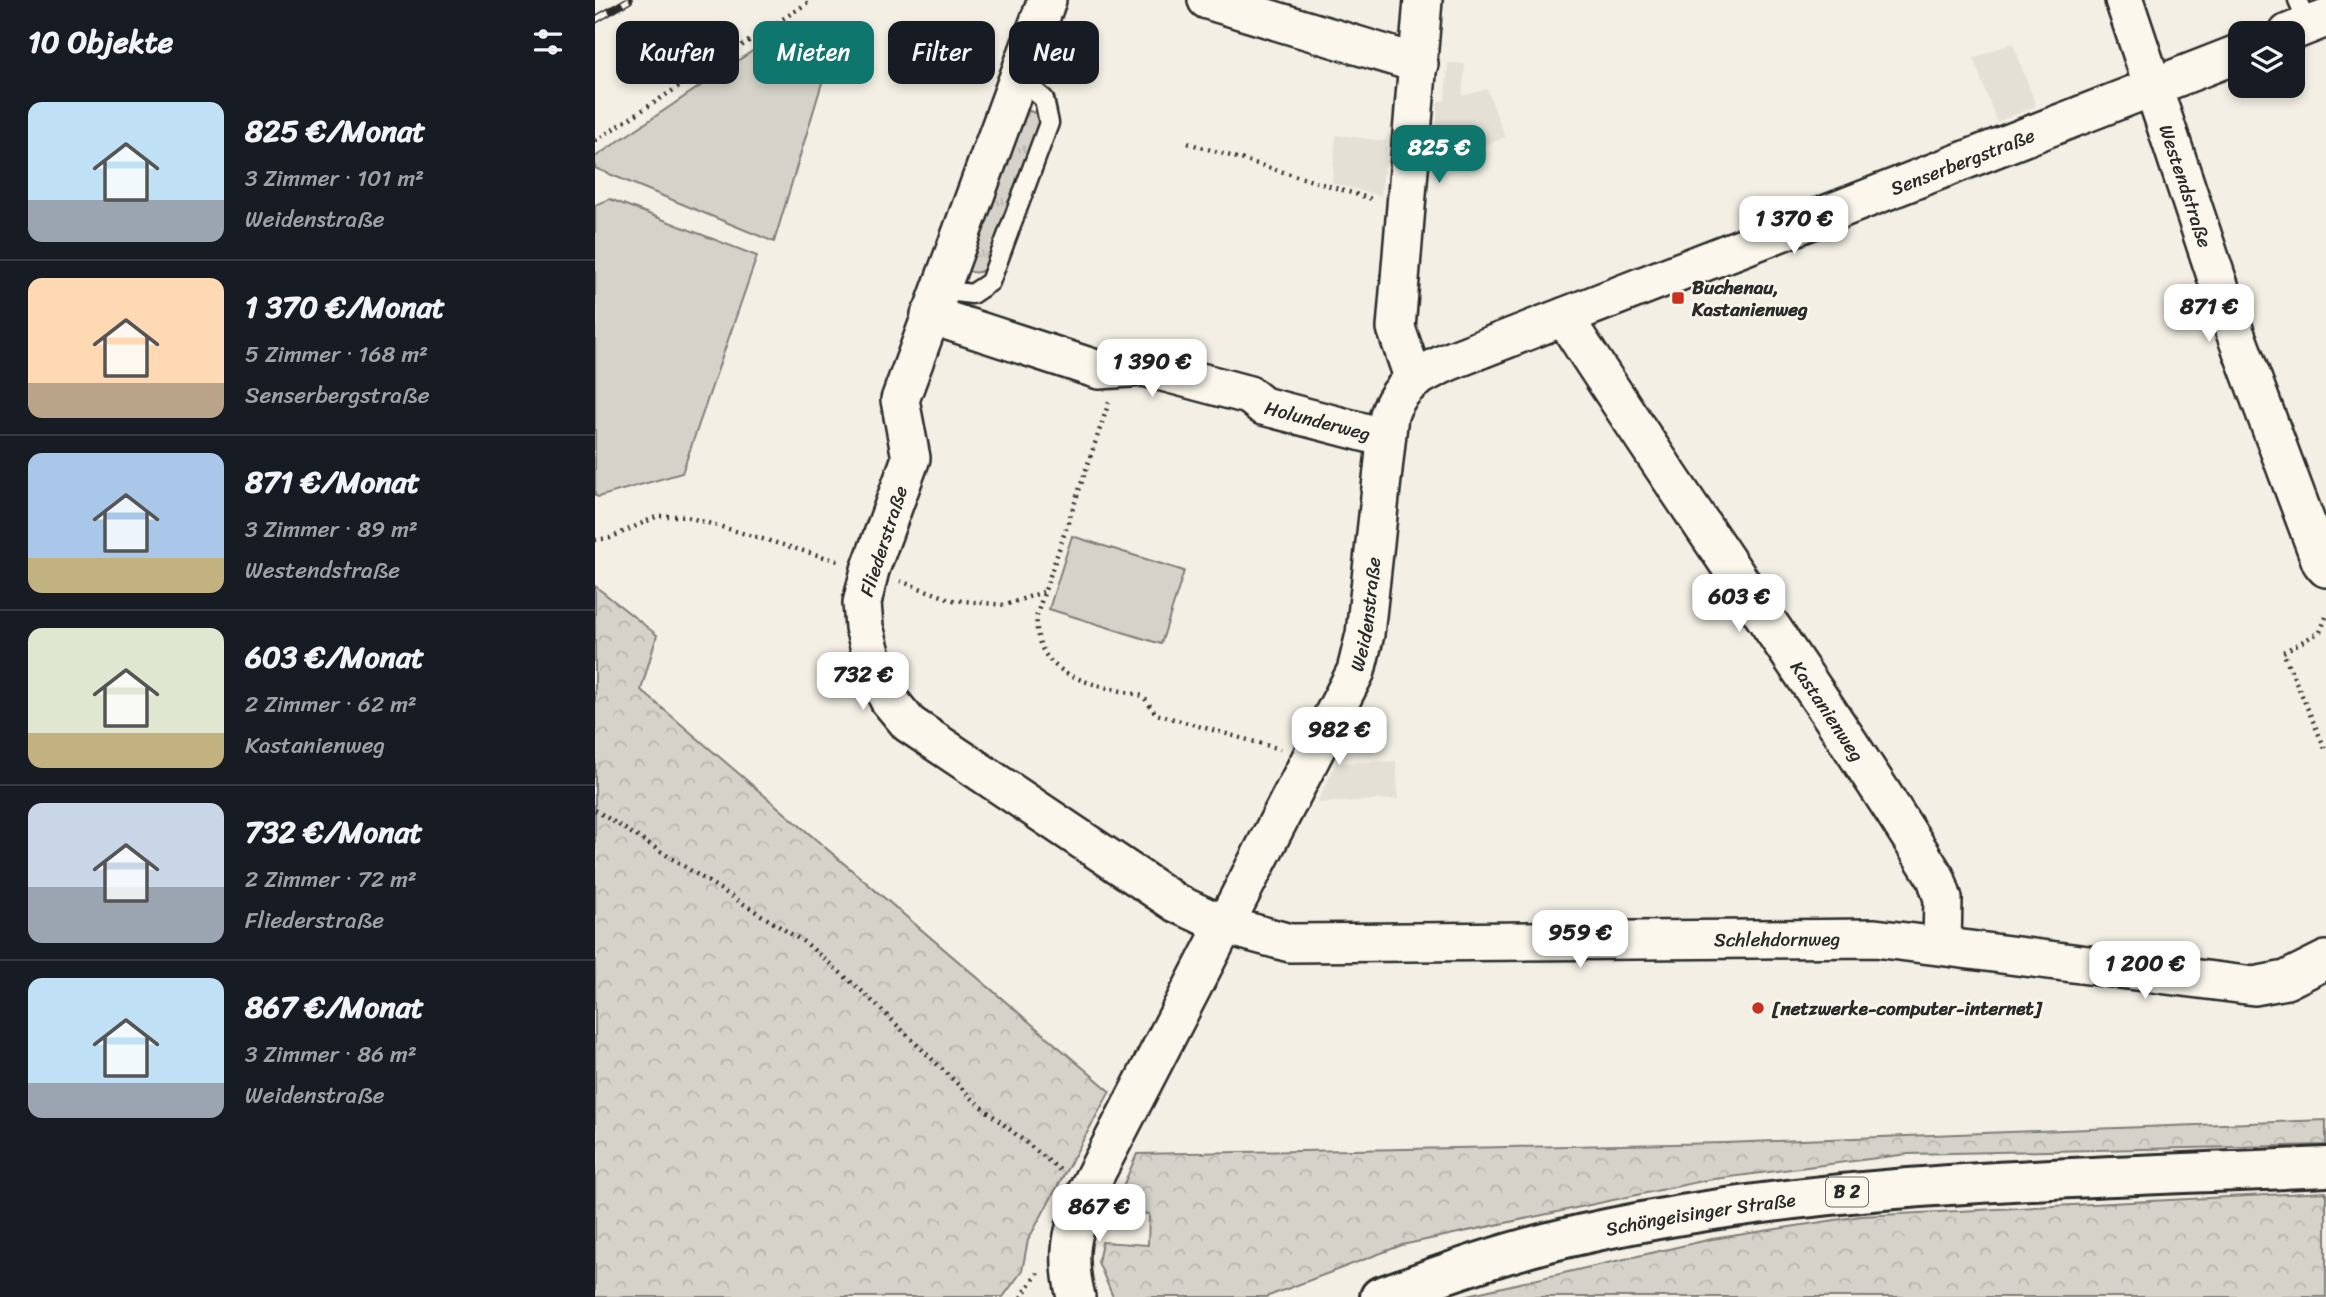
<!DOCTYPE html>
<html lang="de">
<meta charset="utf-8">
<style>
body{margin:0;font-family:Sriracha,sans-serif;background:#20242c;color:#f1f3f6;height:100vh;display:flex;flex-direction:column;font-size:26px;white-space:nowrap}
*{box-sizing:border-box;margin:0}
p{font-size:23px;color:#9ea1a6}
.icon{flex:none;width:38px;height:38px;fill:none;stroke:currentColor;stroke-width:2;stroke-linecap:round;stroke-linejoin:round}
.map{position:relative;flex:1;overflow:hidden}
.details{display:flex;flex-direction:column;background:#171b24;width:595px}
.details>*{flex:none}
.banner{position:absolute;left:21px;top:21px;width:665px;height:63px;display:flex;gap:14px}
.fabs{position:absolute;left:1633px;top:21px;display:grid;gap:14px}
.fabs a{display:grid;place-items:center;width:77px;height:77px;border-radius:14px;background:#171b24;box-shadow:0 4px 10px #0003;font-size:35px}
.price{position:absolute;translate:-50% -60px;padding:0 16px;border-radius:14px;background:#fff;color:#222;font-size:23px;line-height:46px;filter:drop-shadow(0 2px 4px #0008)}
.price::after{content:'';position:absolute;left:50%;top:42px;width:21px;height:16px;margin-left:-10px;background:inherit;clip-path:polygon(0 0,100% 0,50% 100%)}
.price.selected{background:#0f766e;color:#fff}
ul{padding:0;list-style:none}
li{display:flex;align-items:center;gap:21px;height:175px;padding:0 28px}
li+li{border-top:2px solid #363941}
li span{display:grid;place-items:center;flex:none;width:196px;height:140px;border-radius:14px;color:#555}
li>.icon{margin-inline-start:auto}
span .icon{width:84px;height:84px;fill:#fffc;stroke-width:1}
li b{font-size:30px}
h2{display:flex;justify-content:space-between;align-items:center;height:84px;padding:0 28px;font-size:30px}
.pill{padding:0 24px;border-radius:14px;background:#171b24;box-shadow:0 4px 10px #0003;font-size:24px;line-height:63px}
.pill.selected{background:#0f766e;color:#fff}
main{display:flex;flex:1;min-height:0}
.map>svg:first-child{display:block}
.built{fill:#e4e0d6}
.grass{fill:url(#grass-tufts);stroke:#807e7a;stroke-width:2}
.forest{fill:url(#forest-crowns);stroke:#807e7a;stroke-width:2}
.park{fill:#d5d2c9;stroke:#807e7a;stroke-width:2}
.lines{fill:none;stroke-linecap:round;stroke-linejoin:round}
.service-casing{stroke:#2b2b2b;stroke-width:23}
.minor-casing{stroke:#2b2b2b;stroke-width:42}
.primary-casing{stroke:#2b2b2b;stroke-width:44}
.path{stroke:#2b2b2b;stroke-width:4.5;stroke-dasharray:2 5;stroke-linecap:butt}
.service{stroke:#fbf7ec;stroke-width:18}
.minor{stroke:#fbf7ec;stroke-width:37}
.primary{stroke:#fbf7ec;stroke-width:38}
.rail-casing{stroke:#2b2b2b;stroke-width:8}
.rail{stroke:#fbf7ec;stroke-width:5;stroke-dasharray:16;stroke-linecap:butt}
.poi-dot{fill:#c8321e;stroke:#fbf7ec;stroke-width:2.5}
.labels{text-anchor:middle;stroke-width:5;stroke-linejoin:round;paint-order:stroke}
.shield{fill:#fbf7ec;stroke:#696865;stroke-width:2}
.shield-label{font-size:18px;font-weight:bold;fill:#2b2b2b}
.street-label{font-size:19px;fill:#2b2b2b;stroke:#fbf7ec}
.poi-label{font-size:19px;font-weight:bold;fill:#2b2b2b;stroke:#fbf7ec;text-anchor:start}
</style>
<main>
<section class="details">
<h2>10 Objekte<svg class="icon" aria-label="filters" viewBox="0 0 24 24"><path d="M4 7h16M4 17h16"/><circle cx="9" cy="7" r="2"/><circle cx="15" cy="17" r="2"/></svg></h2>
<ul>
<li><span style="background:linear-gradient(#bfe0f5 70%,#9aa5b1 0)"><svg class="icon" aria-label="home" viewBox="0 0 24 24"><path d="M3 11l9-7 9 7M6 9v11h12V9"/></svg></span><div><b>825 €/Monat</b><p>3 Zimmer · 101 m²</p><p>Weidenstraße</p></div></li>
<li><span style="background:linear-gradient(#ffd9b3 75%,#b9a48a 0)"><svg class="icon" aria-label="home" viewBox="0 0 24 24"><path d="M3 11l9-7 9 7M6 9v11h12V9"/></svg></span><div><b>1 370 €/Monat</b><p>5 Zimmer · 168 m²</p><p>Senserbergstraße</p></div></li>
<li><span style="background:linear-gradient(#a9c7e8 75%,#c2b280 0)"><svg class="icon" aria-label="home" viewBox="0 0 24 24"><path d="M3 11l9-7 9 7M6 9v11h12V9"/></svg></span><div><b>871 €/Monat</b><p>3 Zimmer · 89 m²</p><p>Westendstraße</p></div></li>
<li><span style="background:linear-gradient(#dfe7d0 75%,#c2b280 0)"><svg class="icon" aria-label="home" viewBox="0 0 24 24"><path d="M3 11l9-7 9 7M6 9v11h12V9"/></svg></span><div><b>603 €/Monat</b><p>2 Zimmer · 62 m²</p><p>Kastanienweg</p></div></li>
<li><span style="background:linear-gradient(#c9d6e8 60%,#9aa5b1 0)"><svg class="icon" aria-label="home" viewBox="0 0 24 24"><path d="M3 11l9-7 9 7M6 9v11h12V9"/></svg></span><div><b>732 €/Monat</b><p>2 Zimmer · 72 m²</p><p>Fliederstraße</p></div></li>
<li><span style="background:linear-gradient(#bfe0f5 75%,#9aa5b1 0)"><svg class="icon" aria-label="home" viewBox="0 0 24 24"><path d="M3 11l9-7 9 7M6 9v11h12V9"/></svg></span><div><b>867 €/Monat</b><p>3 Zimmer · 86 m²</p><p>Weidenstraße</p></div></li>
</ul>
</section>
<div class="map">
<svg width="1731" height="1297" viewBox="0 0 1731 1297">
<defs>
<pattern id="grass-tufts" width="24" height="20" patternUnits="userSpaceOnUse" patternTransform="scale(1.75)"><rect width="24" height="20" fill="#d5d2c9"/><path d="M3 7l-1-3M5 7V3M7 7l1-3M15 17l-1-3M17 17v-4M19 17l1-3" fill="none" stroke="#b7b4ad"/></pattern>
<pattern id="forest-crowns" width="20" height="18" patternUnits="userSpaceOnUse" patternTransform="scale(1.75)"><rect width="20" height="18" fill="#d5d2c9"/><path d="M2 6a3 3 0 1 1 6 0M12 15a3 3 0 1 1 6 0" fill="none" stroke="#b7b4ad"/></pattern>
</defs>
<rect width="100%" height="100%" fill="#f3efe4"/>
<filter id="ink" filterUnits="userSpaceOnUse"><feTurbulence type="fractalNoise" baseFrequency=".0143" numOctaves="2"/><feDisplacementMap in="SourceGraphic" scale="14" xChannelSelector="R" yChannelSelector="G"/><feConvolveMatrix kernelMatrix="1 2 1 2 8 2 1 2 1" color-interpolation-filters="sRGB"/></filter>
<g filter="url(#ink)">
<path class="built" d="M1418,43L1441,106L1402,122L1378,58Z
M853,63L870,64L867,96L892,89L910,137L840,164L843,101H850Z
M741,135L792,141L786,196L737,183Z
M801,761L803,799L722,803L741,763Z"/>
<path class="grass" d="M430,109L442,114L445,124L394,265C388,272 381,275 372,270Z"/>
<path class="forest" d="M0,586L62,635L46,690L515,1091L433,1240L427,1271L408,1297H0Z
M1731,1120V1145L1313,1154L1112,1180L807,1245L671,1297H518L503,1262L507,1242L553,1245L554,1214L517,1211L542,1154L1130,1143Z
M1731,1192V1297H864L1117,1239L1266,1216Z"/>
<path class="park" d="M193,27L238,46L179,242L0,168V157Z
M15,199L162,256L87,473L3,497L0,495V205Z
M477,536L589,571L566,644L454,609Z"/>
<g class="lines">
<g class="service-casing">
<path id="service" d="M1703,0L1714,25
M344,290L377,294L395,282L454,123L449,99L425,79"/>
</g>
<g class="minor-casing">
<g id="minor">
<path id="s1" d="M452,0L305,400L316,458L275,570L267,603L269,627L283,678L294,700L314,724L581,903L629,925L695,943L1280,938L1659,986L1691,980L1731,960"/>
<path d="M612,0L824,64"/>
<path id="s2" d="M1529,0L1638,327L1726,562L1731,568"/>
<path d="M1693,33L1731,18"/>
<path id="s3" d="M335,315L504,370L549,367L654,395L668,406L791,438"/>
<path id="s4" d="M969,317C1090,506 1223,688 1341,878L1348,899L1347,944"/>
<path d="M818,377L801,328L828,0"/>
<path id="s5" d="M481,1297C470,1252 477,1234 492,1191L761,671L770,634L794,415C805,384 824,375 853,362L1645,53"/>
</g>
</g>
<g class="primary-casing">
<g id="primary">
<path id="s6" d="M785,1297C851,1273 918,1249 988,1234C1231,1180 1483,1179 1731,1167"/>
</g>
</g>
<path class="path" d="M0,141L217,0
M593,143L780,200
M514,402L442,614C436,679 500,684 548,696L561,714L685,749
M0,540L15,538L63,516H89L243,561
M305,581L358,600L410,605L448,592
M1731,617L1725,632L1688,652L1731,751
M0,810L212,944L269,993L382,1103L465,1170
M426,1297L443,1273"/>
<use href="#service" class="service"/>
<use href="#minor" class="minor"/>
<use href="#primary" class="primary"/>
<g class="rail-casing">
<path id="rail" d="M0,20L34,0"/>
</g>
<use href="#rail" class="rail"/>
</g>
</g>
<g class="poi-dot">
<rect x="1076" y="291" width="14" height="14" rx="3.5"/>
<circle cx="1163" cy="1008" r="7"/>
</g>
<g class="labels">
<rect class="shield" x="1231" y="1177.5" width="42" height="29" rx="5"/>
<g class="shield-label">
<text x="1252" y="1198">B 2</text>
</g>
<g class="street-label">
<text dy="7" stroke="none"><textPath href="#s5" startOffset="1587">Senserbergstraße</textPath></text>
<text dy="7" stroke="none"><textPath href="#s2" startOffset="196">Westendstraße</textPath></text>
<text dy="7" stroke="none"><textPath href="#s3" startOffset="406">Holunderweg</textPath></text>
<text transform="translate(288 541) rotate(-72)" y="7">Fliederstraße</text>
<text dy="7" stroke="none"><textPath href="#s5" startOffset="752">Weidenstraße</textPath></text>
<text dy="7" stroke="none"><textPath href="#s4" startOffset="474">Kastanienweg</textPath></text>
<text dy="7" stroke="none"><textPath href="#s1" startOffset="1701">Schlehdornweg</textPath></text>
<text dy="7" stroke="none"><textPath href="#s6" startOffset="332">Schöngeisinger Straße</textPath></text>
</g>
<g class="poi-label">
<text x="1097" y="294">Buchenau,<tspan x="1097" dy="22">Kastanienweg</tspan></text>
<text x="1177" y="1015">[netzwerke-computer-internet]</text>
</g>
</g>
</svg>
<div class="fabs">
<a><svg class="icon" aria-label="layers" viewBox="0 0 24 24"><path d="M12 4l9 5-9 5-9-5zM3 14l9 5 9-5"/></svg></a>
</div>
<b class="price selected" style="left:844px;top:185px">825 €</b>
<b class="price" style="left:1199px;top:256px">1 370 €</b>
<b class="price" style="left:1614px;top:344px">871 €</b>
<b class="price" style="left:557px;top:399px">1 390 €</b>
<b class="price" style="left:1144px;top:634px">603 €</b>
<b class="price" style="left:268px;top:712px">732 €</b>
<b class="price" style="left:744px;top:767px">982 €</b>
<b class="price" style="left:985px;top:970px">959 €</b>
<b class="price" style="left:1550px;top:1001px">1 200 €</b>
<b class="price" style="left:504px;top:1244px">867 €</b>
<div class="banner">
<a class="pill">Kaufen</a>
<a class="pill selected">Mieten</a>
<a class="pill">Filter</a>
<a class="pill">Neu</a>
</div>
</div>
</main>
